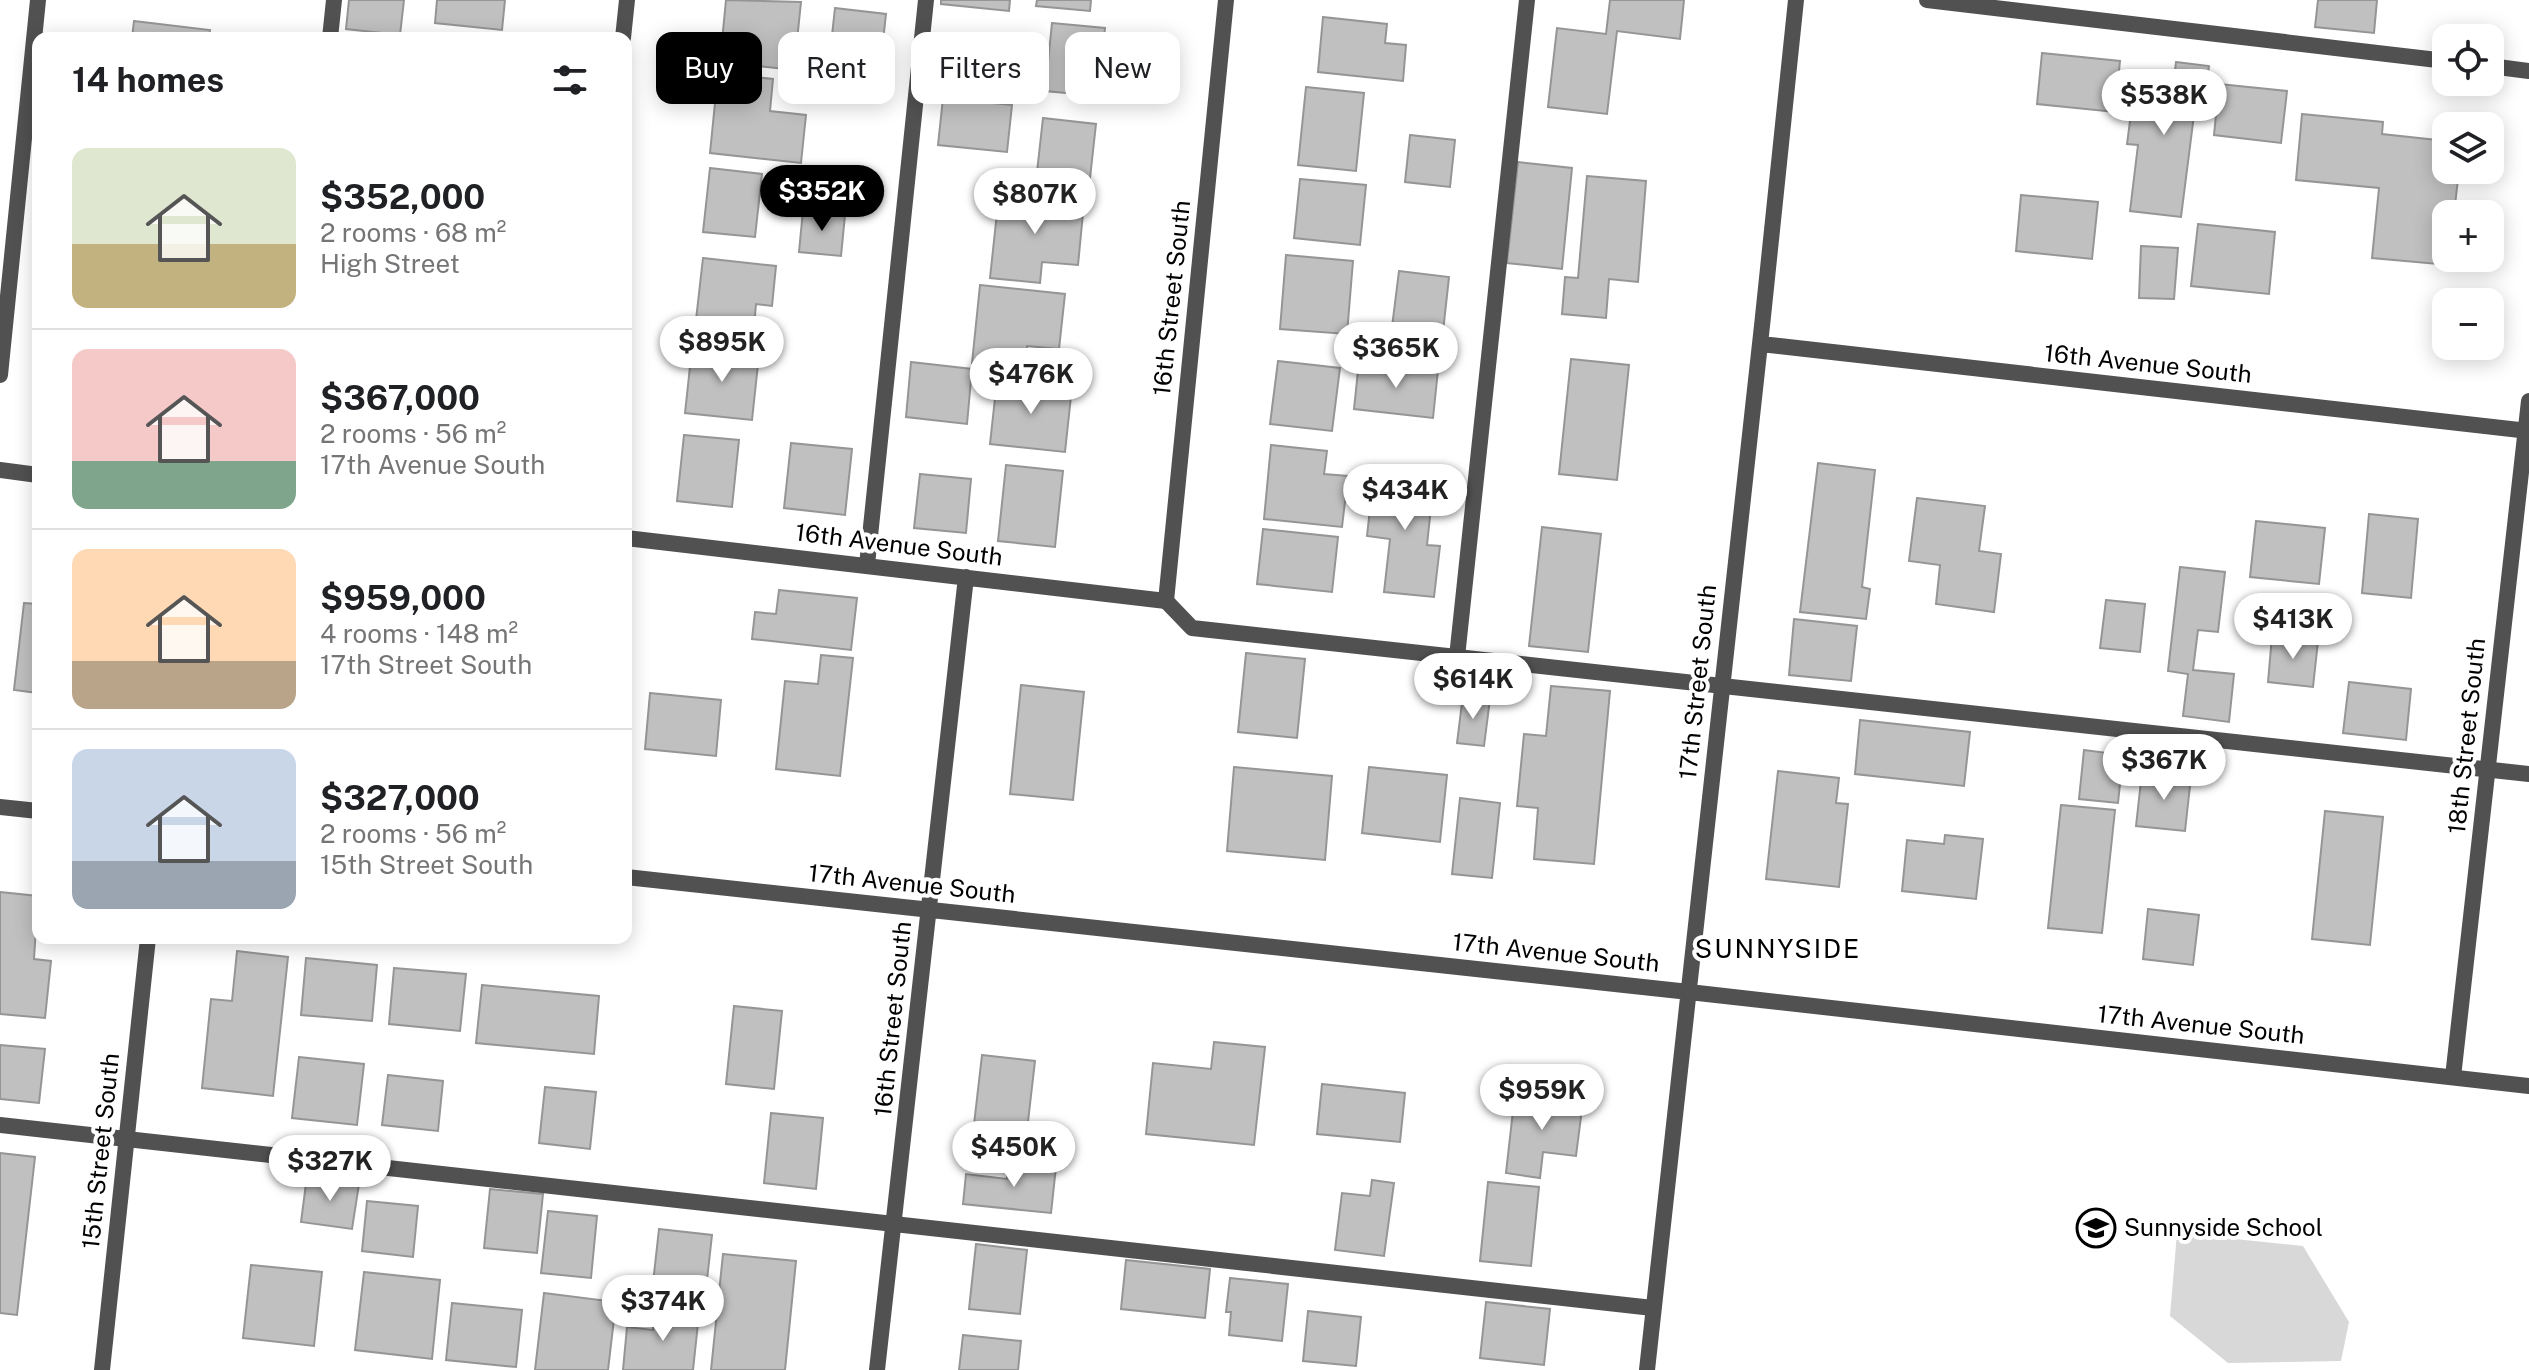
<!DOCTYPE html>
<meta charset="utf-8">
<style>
body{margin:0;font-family:"Public Sans",sans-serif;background:#f6f6f6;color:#202124;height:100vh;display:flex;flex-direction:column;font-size:30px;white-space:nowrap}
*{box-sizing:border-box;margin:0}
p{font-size:26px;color:#757577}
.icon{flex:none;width:44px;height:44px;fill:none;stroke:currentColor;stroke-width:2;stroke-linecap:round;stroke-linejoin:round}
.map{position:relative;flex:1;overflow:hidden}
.panel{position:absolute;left:32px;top:32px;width:600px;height:912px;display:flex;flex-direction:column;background:#fff;border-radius:16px;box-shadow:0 4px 20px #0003}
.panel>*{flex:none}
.guide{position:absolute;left:656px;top:32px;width:760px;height:72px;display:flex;gap:16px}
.buttons{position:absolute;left:2432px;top:24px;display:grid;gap:16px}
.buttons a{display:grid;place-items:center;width:72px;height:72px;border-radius:16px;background:#fff;box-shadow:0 4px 20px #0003;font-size:40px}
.price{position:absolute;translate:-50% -68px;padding:0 18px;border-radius:28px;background:#fff;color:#222;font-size:26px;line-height:52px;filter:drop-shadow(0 2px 4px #0008)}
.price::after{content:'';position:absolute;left:50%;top:48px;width:24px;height:18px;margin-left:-12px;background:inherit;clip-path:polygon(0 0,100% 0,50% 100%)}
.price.active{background:#000;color:#fff}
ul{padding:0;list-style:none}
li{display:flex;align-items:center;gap:24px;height:200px;padding:0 40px}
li+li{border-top:2px solid #e0e0e0}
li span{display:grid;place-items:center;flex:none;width:224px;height:160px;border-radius:16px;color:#555}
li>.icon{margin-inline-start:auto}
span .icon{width:96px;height:96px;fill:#fffc;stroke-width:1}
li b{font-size:34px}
h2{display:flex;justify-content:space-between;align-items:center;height:96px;padding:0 40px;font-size:34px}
.tag{padding:0 28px;border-radius:16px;background:#fff;box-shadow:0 4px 20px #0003;font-size:28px;line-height:72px}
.tag.active{background:#000;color:#fff}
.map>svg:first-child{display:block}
.green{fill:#d8d8d8}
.building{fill:#c0c0c0;stroke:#959595;stroke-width:2}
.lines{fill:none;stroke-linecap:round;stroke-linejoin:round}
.lane{stroke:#515151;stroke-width:16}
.street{stroke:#515151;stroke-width:16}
.labels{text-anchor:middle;stroke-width:8;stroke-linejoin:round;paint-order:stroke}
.street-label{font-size:24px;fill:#000;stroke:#fff}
.poi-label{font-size:24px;fill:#000;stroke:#fff;text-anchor:start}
.neighbourhood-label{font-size:26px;letter-spacing:2px;fill:#000;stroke:#fff}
</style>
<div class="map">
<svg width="2529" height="1370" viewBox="0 0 2529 1370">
<rect width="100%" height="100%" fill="#fff"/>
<path class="green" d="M2177,1233L2303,1246L2349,1322L2341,1361L2228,1363L2170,1316Z"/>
<path class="building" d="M349,0H404L400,35L346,29Z
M437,0H505L502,30L435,23Z
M726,0L801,2L794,70L720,62Z
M941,0H1010L1009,11L941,4Z
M1037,0H1091L1090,11L1036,6Z
M1610,0H1684L1680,39L1617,31L1607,114L1548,107L1557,28L1606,34Z
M2318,0H2377L2374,33L2315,27Z
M835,8L886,14L879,77L828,72Z
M1323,17L1387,24L1385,43L1406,45L1403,81L1318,72Z
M134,21L210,30L209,38H132Z
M1052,23L1105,28L1098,96L1045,91Z
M968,37L1017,42L1011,94L963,89Z
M938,47L962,49L959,85L936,83Z
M2042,53L2120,61L2115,112L2037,104Z
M2176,62L2209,66L2203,108L2195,107L2181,217L2130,211L2138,145L2127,144L2136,75L2174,79Z
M718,73L773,79L770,111L806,115L801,163L710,153Z
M2219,84L2287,91L2281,143L2214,135Z
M1306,87L1364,93L1356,171L1298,165Z
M943,98L1012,105L1007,152L938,145Z
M2302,114L2383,122L2382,134L2446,141V170H2459L2454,214H2446V258H2450L2449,265L2372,258L2379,188L2296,180Z
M1043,118L1096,124L1088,196L1035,190Z
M1410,135L1455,140L1450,187L1405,182Z
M1518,162L1572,168L1562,269L1507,263Z
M710,168L762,174L755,237L703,232Z
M1587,176L1646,181L1638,282L1609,279L1606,318L1562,314L1565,277L1578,278Z
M1300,179L1366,185L1360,245L1294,238Z
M999,194L1084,203L1078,265L1042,262L1040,283L990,278Z
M2021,195L2098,202L2092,259L2016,251Z
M803,210L845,215L841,256L799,252Z
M2198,224L2275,232L2269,294L2191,286Z
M2141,246L2178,248L2174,299L2139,298Z
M1286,255L1353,261L1347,334L1280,329Z
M703,258L776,266L772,306L756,304L754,327L696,320Z
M1399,271L1449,277L1440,359L1415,357L1418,329L1392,327Z
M980,285L1065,294L1059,349L1027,346L1025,368L972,363Z
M692,348L759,355L752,420L685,413Z
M1571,359L1629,365L1617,480L1559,474Z
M1278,361L1340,368L1332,431L1270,424Z
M1359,361L1438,370L1433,418L1354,409Z
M911,362L972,369L967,424L906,417Z
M997,380L1072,387L1065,452L990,444Z
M684,435L739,440L732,507L677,501Z
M791,443L852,449L845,515L784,508Z
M1271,445L1327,451L1324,474L1348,476L1342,527L1264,519Z
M1818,463L1875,470L1862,587L1870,589L1866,619L1800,612Z
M1006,465L1063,471L1055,547L998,541Z
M1374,473L1434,479L1427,545L1440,546L1434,597L1384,592L1390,539L1367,536Z
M920,474L971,479L966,533L914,528Z
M1917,498L1985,506L1979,551L2001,554L1994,612L1936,604L1940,565L1909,561Z
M2369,514L2418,519L2411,598L2362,593Z
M2256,521L2325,528L2319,584L2250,577Z
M1542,527L1601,534L1588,652L1529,646Z
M1263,529L1338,537L1332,592L1257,584Z
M2180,567L2225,572L2218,632L2198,630L2193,670L2234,674L2229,722L2183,716L2188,674L2168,671Z
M779,590L857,598L851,650L752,639L755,612L776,614Z
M2106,600L2145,604L2140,652L2100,648Z
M24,603L38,604V693L14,690Z
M1794,619L1857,626L1851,681L1789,675Z
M2272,636L2318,641L2313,687L2268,682Z
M1246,653L1305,659L1297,738L1238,732Z
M821,655L853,658L840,776L776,769L785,681L818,684Z
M2349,682L2411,689L2406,740L2343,733Z
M1021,685L1084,692L1073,800L1010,794Z
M1551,686L1610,691L1594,864L1534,859L1538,808L1517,806L1524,734L1546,736Z
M650,693L721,700L716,756L645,749Z
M1463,695L1490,699L1484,746L1457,743Z
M1860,720L1970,732L1964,786L1855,774Z
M2084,750L2123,755L2118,803L2079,799Z
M1234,767L1332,776L1325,860L1227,851Z
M1369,767L1447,775L1440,842L1362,833Z
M1778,771L1839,778L1836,803L1848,804L1839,887L1766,879Z
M2142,772L2191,777L2185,831L2136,826Z
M1460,798L1500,803L1492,878L1452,874Z
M2061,805L2115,810L2102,933L2048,928Z
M2325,811L2383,817L2370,945L2312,939Z
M1945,835L1983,839L1976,899L1902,891L1907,840L1944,844Z
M0,892L38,896L34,959L51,961L45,1018L0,1014Z
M2148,909L2199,915L2193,965L2143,959Z
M237,951L288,957L273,1096L202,1088L211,999L232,1001Z
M306,958L377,965L372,1021L301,1015Z
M394,968L466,974L460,1031L389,1024Z
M482,985L599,996L594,1054L476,1043Z
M734,1006L782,1011L774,1089L726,1084Z
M1214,1042L1265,1047L1254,1145L1146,1134L1153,1063L1211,1069Z
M0,1045L45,1049L39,1103L0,1099Z
M982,1055L1035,1061L1026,1139L973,1133Z
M299,1057L364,1064L357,1125L292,1118Z
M388,1075L443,1081L438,1131L382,1125Z
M1322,1084L1405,1093L1400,1142L1317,1134Z
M545,1087L596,1092L590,1149L539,1143Z
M1515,1093L1583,1101L1576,1156L1543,1152L1540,1178L1506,1173Z
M771,1113L823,1118L816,1189L764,1183Z
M0,1153L35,1157L17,1315L0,1313Z
M1008,1162L1056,1167L1051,1213L963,1204L966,1174L1007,1179Z
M307,1176L359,1184L352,1229L301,1222Z
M1372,1180L1394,1183L1384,1256L1335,1250L1342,1193L1370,1196Z
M1488,1182L1539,1187L1531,1266L1480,1261Z
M490,1189L543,1194L537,1253L484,1248Z
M367,1201L418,1206L413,1257L362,1251Z
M548,1211L597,1216L591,1278L541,1273Z
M659,1229L712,1235L706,1289L653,1283Z
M976,1244L1027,1250L1020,1314L969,1309Z
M723,1254L796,1261L785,1370H711Z
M1126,1260L1210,1269L1205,1318L1121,1309Z
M251,1265L322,1272L314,1346L243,1338Z
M364,1272L440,1280L432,1359L355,1350Z
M1230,1278L1288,1284L1282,1341L1229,1335L1231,1312H1226Z
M544,1293L616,1302L608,1370H535Z
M1486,1302L1550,1309L1544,1365L1480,1358Z
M452,1303L522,1310L516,1367L446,1360Z
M655,1310L699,1314L693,1370H623L627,1327L653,1330Z
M1308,1311L1361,1317L1356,1366L1303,1361Z
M963,1335L1021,1341L1018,1370H959Z"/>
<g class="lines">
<path class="lane" d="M1927,0L2446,61
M330,38L334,0
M2490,66L2529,71
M867,565L926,0
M1166,601L1192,628L2529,774
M1457,657L1527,0
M0,1125L1653,1308"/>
<path class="street" d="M623,38L627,0
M1761,344L2529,431
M0,375L38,0
M0,470L38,475
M626,538L1166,601L1226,0
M0,807L38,811
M626,877L1689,992L2529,1086
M2453,1077L2529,401
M102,1370L148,938
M877,1370L966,577
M1647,1370C1696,913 1750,457 1796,0"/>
</g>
<defs>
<g id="school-ring" transform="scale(2)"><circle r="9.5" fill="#fff" stroke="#000" stroke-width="1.5"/><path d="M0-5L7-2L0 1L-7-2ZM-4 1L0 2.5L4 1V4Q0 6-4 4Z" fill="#000"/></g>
</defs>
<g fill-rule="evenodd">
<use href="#school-ring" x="2096" y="1228"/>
</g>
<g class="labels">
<g class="street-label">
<text transform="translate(1172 298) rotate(-84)" y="8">16th Street South</text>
<text transform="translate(2148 364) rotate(6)" y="8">16th Avenue South</text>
<text transform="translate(899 545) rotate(7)" y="8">16th Avenue South</text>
<text transform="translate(1698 682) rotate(-84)" y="8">17th Street South</text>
<text transform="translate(2467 736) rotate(-84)" y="8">18th Street South</text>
<text transform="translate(912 884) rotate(6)" y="8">17th Avenue South</text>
<text transform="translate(1556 953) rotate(6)" y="8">17th Avenue South</text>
<text transform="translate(893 1019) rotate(-84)" y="8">16th Street South</text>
<text transform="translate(2201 1025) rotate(6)" y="8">17th Avenue South</text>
<text transform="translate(101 1151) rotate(-84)" y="8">15th Street South</text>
</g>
<g class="poi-label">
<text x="2124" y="1236">Sunnyside School</text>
</g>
<g class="neighbourhood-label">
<text x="1778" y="958">SUNNYSIDE</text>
</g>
</g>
</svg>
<div class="buttons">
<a><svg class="icon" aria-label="locate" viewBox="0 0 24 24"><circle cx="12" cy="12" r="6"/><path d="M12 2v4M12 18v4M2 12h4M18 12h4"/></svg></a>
<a><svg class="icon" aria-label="layers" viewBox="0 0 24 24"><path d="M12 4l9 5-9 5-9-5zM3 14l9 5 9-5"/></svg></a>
<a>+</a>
<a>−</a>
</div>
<b class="price" style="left:2164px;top:137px">$538K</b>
<b class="price active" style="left:822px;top:233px">$352K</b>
<b class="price" style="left:1035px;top:236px">$807K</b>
<b class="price" style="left:722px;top:384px">$895K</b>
<b class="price" style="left:1396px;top:390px">$365K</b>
<b class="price" style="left:1031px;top:416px">$476K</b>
<b class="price" style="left:1405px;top:532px">$434K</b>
<b class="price" style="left:2293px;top:661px">$413K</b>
<b class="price" style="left:1473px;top:721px">$614K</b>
<b class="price" style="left:2164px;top:802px">$367K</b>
<b class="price" style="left:1542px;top:1132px">$959K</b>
<b class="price" style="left:1014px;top:1189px">$450K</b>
<b class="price" style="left:330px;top:1203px">$327K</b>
<b class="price" style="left:663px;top:1343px">$374K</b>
<div class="guide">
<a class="tag active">Buy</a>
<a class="tag">Rent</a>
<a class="tag">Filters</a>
<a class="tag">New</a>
</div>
<section class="panel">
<h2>14 homes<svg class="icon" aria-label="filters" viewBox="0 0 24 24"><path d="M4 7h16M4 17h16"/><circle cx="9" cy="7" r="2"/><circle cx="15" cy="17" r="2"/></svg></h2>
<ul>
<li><span style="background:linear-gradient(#dfe7d0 60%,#c2b280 0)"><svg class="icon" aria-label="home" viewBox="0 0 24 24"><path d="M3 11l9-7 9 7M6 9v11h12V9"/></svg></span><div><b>$352,000</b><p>2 rooms · 68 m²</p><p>High Street</p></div></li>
<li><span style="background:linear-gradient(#f6c9c9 70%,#7fa58c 0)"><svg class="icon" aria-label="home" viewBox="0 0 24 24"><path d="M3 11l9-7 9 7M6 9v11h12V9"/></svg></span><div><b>$367,000</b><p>2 rooms · 56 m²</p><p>17th Avenue South</p></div></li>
<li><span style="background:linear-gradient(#ffd9b3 70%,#b9a48a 0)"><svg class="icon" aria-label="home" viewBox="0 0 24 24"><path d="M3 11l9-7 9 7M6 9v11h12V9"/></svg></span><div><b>$959,000</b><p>4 rooms · 148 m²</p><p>17th Street South</p></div></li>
<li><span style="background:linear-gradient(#c9d6e8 70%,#9aa5b1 0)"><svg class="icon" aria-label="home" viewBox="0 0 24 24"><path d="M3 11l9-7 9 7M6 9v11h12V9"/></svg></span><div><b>$327,000</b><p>2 rooms · 56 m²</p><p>15th Street South</p></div></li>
</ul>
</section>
</div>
